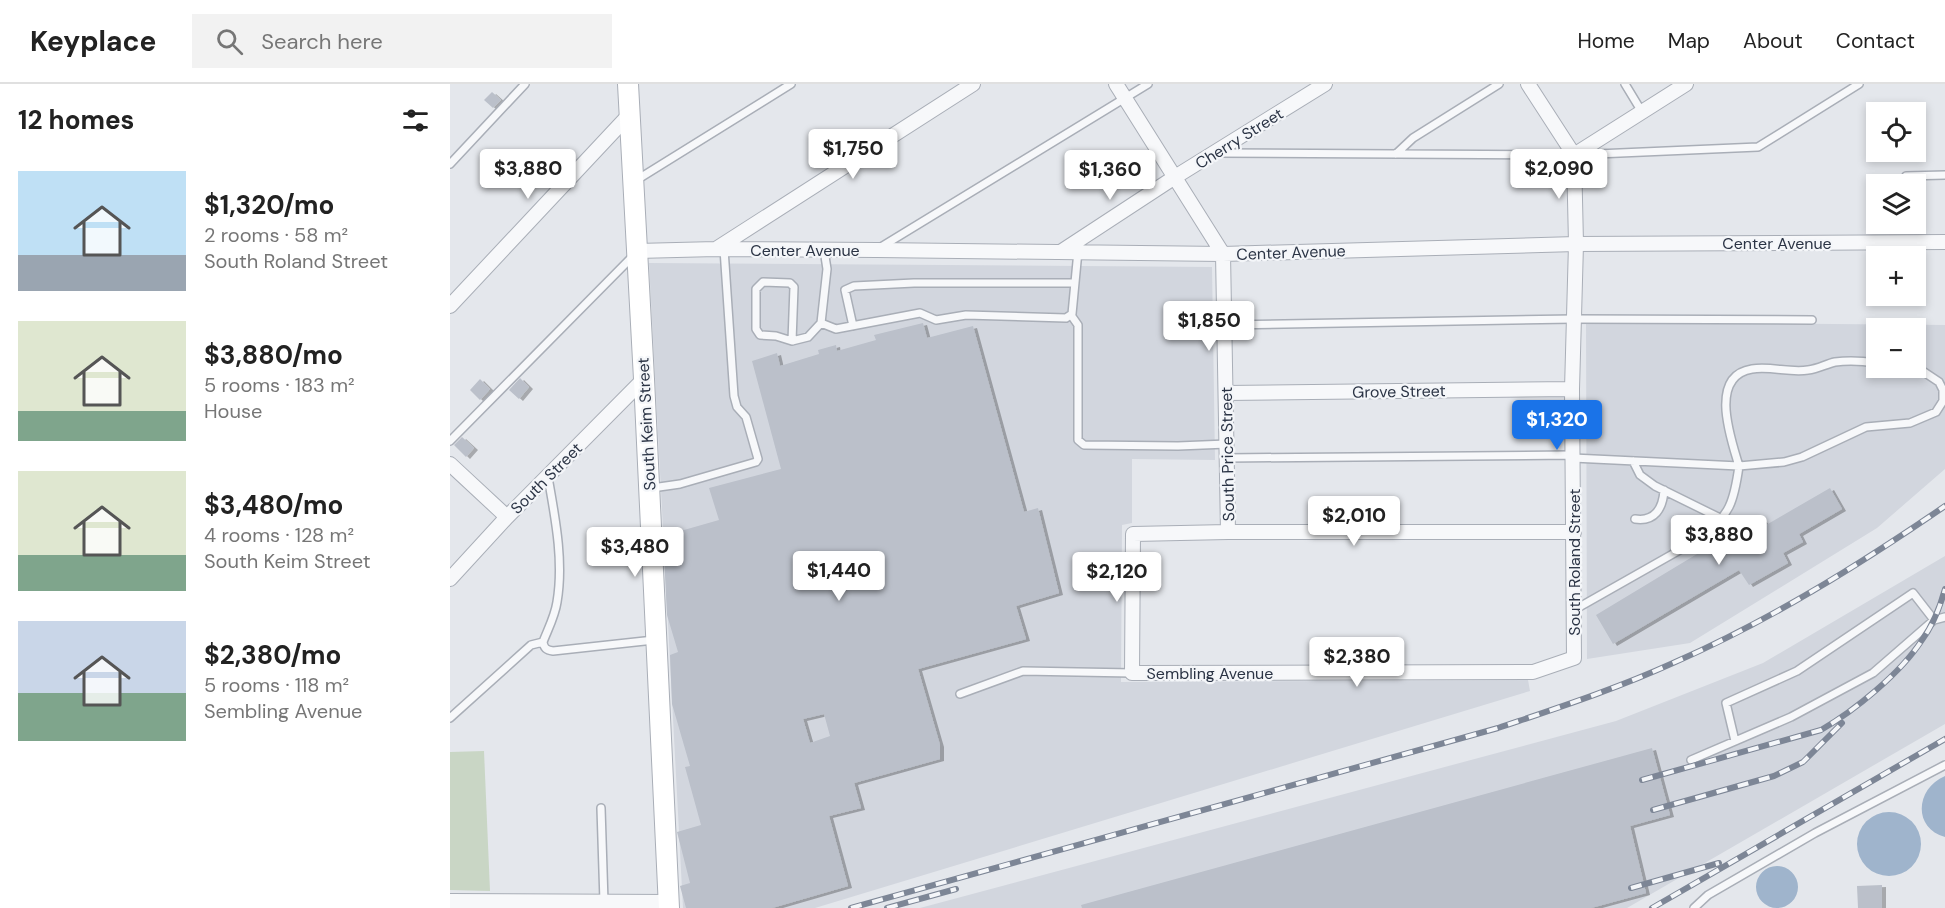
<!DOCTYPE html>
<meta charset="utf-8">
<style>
body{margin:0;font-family:"DM Sans",sans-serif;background:#f2f2f2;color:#222;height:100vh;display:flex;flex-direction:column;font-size:22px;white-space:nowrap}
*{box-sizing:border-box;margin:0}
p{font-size:20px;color:#767676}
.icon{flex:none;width:33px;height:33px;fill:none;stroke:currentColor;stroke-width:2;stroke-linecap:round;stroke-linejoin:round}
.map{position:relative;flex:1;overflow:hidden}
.side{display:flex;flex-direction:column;background:#fff;width:450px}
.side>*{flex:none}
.tools{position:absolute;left:1416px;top:18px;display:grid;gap:12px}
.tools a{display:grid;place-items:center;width:60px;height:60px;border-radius:0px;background:#fff;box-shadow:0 3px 9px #0003;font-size:30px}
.price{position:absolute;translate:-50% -51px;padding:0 14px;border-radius:6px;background:#fff;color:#222;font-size:20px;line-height:39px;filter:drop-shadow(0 2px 3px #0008)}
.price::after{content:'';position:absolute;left:50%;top:36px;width:18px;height:14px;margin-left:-9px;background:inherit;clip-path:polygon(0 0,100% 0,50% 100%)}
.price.on{background:#1a73e8;color:#fff}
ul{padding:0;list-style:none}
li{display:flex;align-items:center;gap:18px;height:150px;padding:0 18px}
li span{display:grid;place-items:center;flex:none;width:168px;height:120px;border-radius:0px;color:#555}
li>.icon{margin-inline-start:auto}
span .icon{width:72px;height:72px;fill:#fffc;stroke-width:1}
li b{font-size:26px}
h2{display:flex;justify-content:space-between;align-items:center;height:72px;padding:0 18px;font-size:26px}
header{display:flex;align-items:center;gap:36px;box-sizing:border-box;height:84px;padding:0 30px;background:#fff;border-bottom:2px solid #e0e0e0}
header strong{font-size:28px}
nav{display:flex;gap:33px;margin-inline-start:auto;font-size:21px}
.search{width:420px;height:54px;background:#f2f2f2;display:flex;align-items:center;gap:15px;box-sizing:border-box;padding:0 21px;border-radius:0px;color:#767676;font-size:22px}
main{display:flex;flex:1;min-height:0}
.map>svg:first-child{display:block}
.built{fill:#d2d6de;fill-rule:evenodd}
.green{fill:#c9d6c5}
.water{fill:#9fb4cc}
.building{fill:#bbc0ca;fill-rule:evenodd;filter:url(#shadow)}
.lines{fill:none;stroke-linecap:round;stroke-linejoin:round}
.lane-casing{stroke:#a9aeb7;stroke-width:10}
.street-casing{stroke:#a9aeb7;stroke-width:16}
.secondary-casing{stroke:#a9aeb7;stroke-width:22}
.lane{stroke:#f7f8fa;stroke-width:7}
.street{stroke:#f7f8fa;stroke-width:14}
.secondary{stroke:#fff;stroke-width:20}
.rail-casing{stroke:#7d8696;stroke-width:6}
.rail{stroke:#f4f6f9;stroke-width:4;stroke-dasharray:11;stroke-linecap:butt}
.labels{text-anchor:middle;stroke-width:4.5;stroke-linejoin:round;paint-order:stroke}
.street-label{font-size:16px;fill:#2b3445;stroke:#f4f6f9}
</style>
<header>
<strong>Keyplace</strong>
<div class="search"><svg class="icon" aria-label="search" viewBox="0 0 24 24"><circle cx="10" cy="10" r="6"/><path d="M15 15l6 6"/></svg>Search here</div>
<nav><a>Home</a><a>Map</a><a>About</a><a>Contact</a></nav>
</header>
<main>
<section class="side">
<h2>12 homes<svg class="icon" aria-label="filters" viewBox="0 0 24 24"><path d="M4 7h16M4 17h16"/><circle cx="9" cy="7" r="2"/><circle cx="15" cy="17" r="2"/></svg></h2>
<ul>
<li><span style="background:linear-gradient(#bfe0f5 70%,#9aa5b1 0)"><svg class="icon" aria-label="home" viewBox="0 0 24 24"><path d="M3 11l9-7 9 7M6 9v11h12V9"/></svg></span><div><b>$1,320/mo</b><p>2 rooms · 58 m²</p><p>South Roland Street</p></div></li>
<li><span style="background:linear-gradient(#dfe7d0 75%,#7fa58c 0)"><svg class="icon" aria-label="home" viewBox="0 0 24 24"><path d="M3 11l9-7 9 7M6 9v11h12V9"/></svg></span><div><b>$3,880/mo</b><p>5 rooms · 183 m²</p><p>House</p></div></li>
<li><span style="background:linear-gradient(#dfe7d0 70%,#7fa58c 0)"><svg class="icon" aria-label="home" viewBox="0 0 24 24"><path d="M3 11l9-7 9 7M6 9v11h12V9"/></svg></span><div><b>$3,480/mo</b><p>4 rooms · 128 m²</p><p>South Keim Street</p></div></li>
<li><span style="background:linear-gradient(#c9d6e8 60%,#7fa58c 0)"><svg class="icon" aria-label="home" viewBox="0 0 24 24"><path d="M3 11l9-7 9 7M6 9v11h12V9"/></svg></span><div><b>$2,380/mo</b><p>5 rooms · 118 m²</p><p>Sembling Avenue</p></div></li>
</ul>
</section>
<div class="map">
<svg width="1495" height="824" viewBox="0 0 1495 824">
<defs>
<filter id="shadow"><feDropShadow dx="4" dy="2" stdDeviation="0" flood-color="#0004"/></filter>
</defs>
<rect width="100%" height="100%" fill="#e4e7ec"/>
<path class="built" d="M199,179L762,183L765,376L682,375V439L672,441L671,598L1078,596L1080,607L365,824H233Z
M1136,238L1495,241V385L1427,444L1240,559L1137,575ZM1426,244H1466V284H1426Z
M1495,472V640L1177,824H470L1166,637L1313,579Z"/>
<path class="green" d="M34,667L40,807L0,806V668Z"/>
<path class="water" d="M1495,692V753C1462,744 1466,704 1495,692Z
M1407 760a32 32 0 1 1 64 0a32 32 0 1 1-64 0Z
M1306 803a21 21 0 1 1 42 0a21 21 0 1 1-42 0Z"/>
<path class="building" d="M42,8L51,16L43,24L34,16Z
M473,239L477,254L523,242L574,428L588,424L609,509L566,522L576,555L468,585L490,661V675L404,699L411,724L379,732L398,802L322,824H236L230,802L240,799L227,748L251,741L235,683L240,682L222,620L220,571L228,568L217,531L213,452L269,436L259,404L331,385L302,277L327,269L330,282L369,270L368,266L386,261L387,267L426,256L424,251ZM374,630L380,652L360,659L353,635Z
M70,294L79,303L69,315L59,306Z
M30,295L40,305L30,316L20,306Z
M12,353L24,364L16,373L4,361Z
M1380,404L1392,425L1349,450L1353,458L1333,469L1338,479L1299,501L1289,486L1163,560L1146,531L1310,432L1316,441Z
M1202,664L1220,731L1180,742L1196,809L1141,824H632L631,821Z
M1432,801V824H1408L1407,802Z"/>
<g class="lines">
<g class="lane-casing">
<path id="lane" d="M1175,0L1192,28
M769,69L1124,71L1308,63L1409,0
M946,70L963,54L1049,0
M0,80L75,0
M1456,92L1495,91
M185,97L341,0
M431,163L698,0
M621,231L628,241V356L634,361L728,362L777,360
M371,239L386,245L470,229L486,236L516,231L616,234L622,230L628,167
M775,241L1124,235L1362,236
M403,242L395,206L404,202L464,199H625
M342,257L344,203L340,199L313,198L306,205V245L310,251L326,252L342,257L358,253L371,239L377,185L374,166
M1426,279C1413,277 1399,276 1385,278C1376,280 1368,285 1358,286C1340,289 1321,282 1302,285C1258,292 1281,355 1289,382L1334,378L1352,373L1416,343L1460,339L1486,328L1493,317V306L1489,298L1474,288L1446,284
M0,357L184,171
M777,374L1122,371
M1123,374L1289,382C1284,418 1280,431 1251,454L1124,526
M1183,377L1190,391L1205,402L1272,435
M98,393C105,433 114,477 107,518C105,532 98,545 93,558C94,564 96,566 103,567L204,556
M202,404L230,400L306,378L308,375L296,333L287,323L284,312L274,165
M1185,435C1205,438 1213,424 1214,406
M510,610L573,587L682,589
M0,634L81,561L93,558
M1285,657L1276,619L1347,587L1463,509L1484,536
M1241,676L1341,633L1423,589L1484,536L1495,533
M151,724L154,818
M1244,824L1258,811L1365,749L1495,681"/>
</g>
<g class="street-casing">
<path id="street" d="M666,0L773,170L778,448
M1078,0L1124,71L1126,160L1122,305L1124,574L1083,588L682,589L683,450L778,448H1124
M1124,71L1236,0
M266,165L523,0
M187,167L266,165L427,166L773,170L1126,160L1495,158
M612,167L725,93L875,0
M0,222L179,31
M776,309L1122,305
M0,380L57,433
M0,495L57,433L194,295
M0,817L219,818"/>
</g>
<g class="secondary-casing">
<path id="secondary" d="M178,0L194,295L219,824"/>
</g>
<use href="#lane" class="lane"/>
<use href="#street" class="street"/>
<use href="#secondary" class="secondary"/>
<g class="rail-casing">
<path id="rail" d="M1192,696L1371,646C1404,627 1451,589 1472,556C1483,541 1490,523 1495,505
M1203,726L1324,692L1353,678L1392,639
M1181,804L1269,779
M401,824L1048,644C1107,624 1166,605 1223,579C1319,537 1409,481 1495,422
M437,824L506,805
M1202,824L1495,655"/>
</g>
<use href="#rail" class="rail"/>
</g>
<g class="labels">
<g class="street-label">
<text transform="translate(789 54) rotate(-32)" y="6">Cherry Street</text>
<text x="1327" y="165">Center Avenue</text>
<text x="355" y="172">Center Avenue</text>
<text transform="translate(841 168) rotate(-2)" y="6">Center Avenue</text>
<text transform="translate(949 307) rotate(-1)" y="6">Grove Street</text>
<text transform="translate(196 340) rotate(-93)" y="6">South Keim Street</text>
<text transform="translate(777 370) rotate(-91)" y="6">South Price Street</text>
<text transform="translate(96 394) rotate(-45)" y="6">South Street</text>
<text transform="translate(1124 478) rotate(-90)" y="6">South Roland Street</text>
<text x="760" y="595">Sembling Avenue</text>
</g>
</g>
</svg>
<div class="tools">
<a><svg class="icon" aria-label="locate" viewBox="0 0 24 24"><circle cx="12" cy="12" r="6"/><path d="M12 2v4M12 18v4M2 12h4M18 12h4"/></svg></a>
<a><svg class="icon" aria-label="layers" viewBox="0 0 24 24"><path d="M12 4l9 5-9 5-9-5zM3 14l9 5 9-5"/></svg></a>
<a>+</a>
<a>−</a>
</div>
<b class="price" style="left:403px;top:96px">$1,750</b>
<b class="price" style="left:78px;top:116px">$3,880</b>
<b class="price" style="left:1109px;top:116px">$2,090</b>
<b class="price" style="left:660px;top:117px">$1,360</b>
<b class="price" style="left:759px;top:268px">$1,850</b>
<b class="price on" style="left:1107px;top:367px">$1,320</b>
<b class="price" style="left:904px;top:463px">$2,010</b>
<b class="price" style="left:1269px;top:482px">$3,880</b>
<b class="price" style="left:185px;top:494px">$3,480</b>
<b class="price" style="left:389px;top:518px">$1,440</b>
<b class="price" style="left:667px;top:519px">$2,120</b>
<b class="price" style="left:907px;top:604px">$2,380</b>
</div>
</main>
